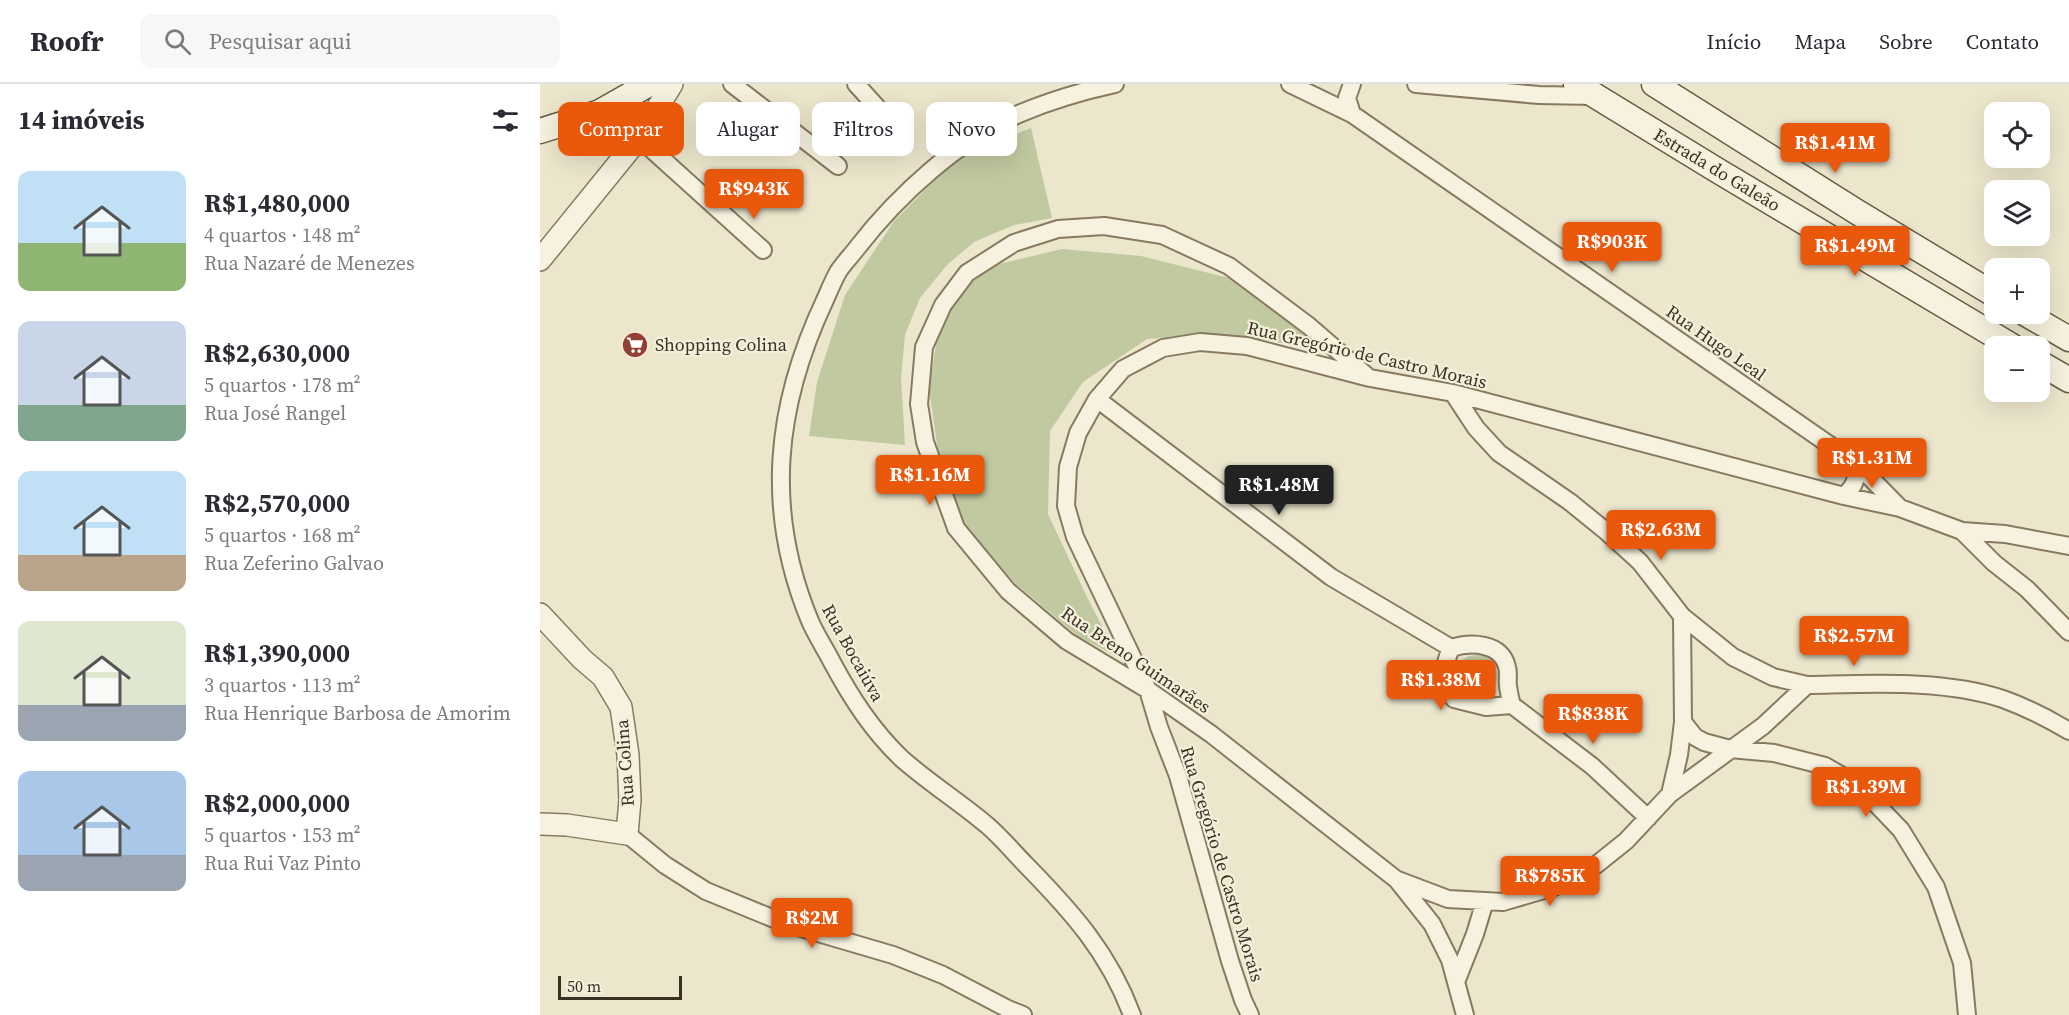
<!DOCTYPE html>
<html lang="pt">
<meta charset="utf-8">
<style>
body{margin:0;font-family:"Source Serif 4",serif;background:#f7f7f7;color:#2b2b33;height:100vh;display:flex;flex-direction:column;font-size:22px;white-space:nowrap}
*{box-sizing:border-box;margin:0}
p{font-size:20px;color:#7c7c81}
.icon{flex:none;width:33px;height:33px;fill:none;stroke:currentColor;stroke-width:2;stroke-linecap:round;stroke-linejoin:round}
.map{position:relative;flex:1;overflow:hidden}
.panel{display:flex;flex-direction:column;background:#fff;width:540px}
.panel>*{flex:none}
.banner{position:absolute;left:18px;top:18px;width:570px;height:54px;display:flex;gap:12px}
.controls{position:absolute;left:1444px;top:18px;display:grid;gap:12px}
.controls a{display:grid;place-items:center;width:66px;height:66px;border-radius:12px;background:#fff;box-shadow:0 6px 24px #0002;font-size:30px}
.scale{position:absolute;left:18px;bottom:15px;width:124px;box-sizing:border-box;padding-left:6px;border:3px solid #3a3123;border-top:0;font-size:16px;line-height:21px;white-space:nowrap;color:#3a3123;-webkit-text-stroke:4px #f4efdb;paint-order:stroke}
.price{position:absolute;translate:-50% -51px;padding:0 14px;border-radius:6px;background:#ea580c;color:#fff;font-size:20px;line-height:39px;filter:drop-shadow(0 2px 3px #0008)}
.price::after{content:'';position:absolute;left:50%;top:36px;width:18px;height:14px;margin-left:-9px;background:inherit;clip-path:polygon(0 0,100% 0,50% 100%)}
.price.selected{background:#222;color:#fff}
ul{padding:0;list-style:none}
li{display:flex;align-items:center;gap:18px;height:150px;padding:0 18px}
li span{display:grid;place-items:center;flex:none;width:168px;height:120px;border-radius:12px;color:#555}
li>.icon{margin-inline-start:auto}
span .icon{width:72px;height:72px;fill:#fffc;stroke-width:1}
li b{font-size:26px}
h2{display:flex;justify-content:space-between;align-items:center;height:72px;padding:0 18px;font-size:26px}
.pill{padding:0 21px;border-radius:12px;background:#fff;box-shadow:0 6px 24px #0002;font-size:21px;line-height:54px}
.pill.selected{background:#ea580c;color:#fff}
header{display:flex;align-items:center;gap:36px;box-sizing:border-box;height:84px;padding:0 30px;background:#fff;border-bottom:2px solid #e1e1e2}
header strong{font-size:28px}
nav{display:flex;gap:33px;margin-inline-start:auto;font-size:21px}
.search{width:420px;height:54px;background:#f7f7f7;display:flex;align-items:center;gap:15px;box-sizing:border-box;padding:0 21px;border-radius:12px;color:#7c7c81;font-size:22px}
main{display:flex;flex:1;min-height:0}
.map>svg:first-child{display:block}
.green{fill:#c0c9a0}
.lines{fill:none;stroke-linecap:round;stroke-linejoin:round}
.minor-casing{stroke:#887a61;stroke-width:20}
.tertiary-casing{stroke:#887a61;stroke-width:24}
.secondary-casing{stroke:#6a5b44;stroke-width:27}
.minor{stroke:#f7f2df;stroke-width:16}
.tertiary{stroke:#f7f2df;stroke-width:21}
.secondary{stroke:#f7f2df;stroke-width:24}
.labels{text-anchor:middle;stroke-width:4.5;stroke-linejoin:round;paint-order:stroke}
.street-label{font-size:18px;fill:#3a3123;stroke:#f4efdb}
.poi-label{font-size:18px;fill:#3a3123;stroke:#f4efdb;text-anchor:start}
</style>
<header>
<strong>Roofr</strong>
<div class="search"><svg class="icon" aria-label="search" viewBox="0 0 24 24"><circle cx="10" cy="10" r="6"/><path d="M15 15l6 6"/></svg>Pesquisar aqui</div>
<nav><a>Início</a><a>Mapa</a><a>Sobre</a><a>Contato</a></nav>
</header>
<main>
<section class="panel">
<h2>14 imóveis<svg class="icon" aria-label="filters" viewBox="0 0 24 24"><path d="M4 7h16M4 17h16"/><circle cx="9" cy="7" r="2"/><circle cx="15" cy="17" r="2"/></svg></h2>
<ul>
<li><span style="background:linear-gradient(#bfe0f5 60%,#8fb573 0)"><svg class="icon" aria-label="home" viewBox="0 0 24 24"><path d="M3 11l9-7 9 7M6 9v11h12V9"/></svg></span><div><b>R$1,480,000</b><p>4 quartos · 148 m²</p><p>Rua Nazaré de Menezes</p></div></li>
<li><span style="background:linear-gradient(#c9d6e8 70%,#7fa58c 0)"><svg class="icon" aria-label="home" viewBox="0 0 24 24"><path d="M3 11l9-7 9 7M6 9v11h12V9"/></svg></span><div><b>R$2,630,000</b><p>5 quartos · 178 m²</p><p>Rua José Rangel</p></div></li>
<li><span style="background:linear-gradient(#bfe0f5 70%,#b9a48a 0)"><svg class="icon" aria-label="home" viewBox="0 0 24 24"><path d="M3 11l9-7 9 7M6 9v11h12V9"/></svg></span><div><b>R$2,570,000</b><p>5 quartos · 168 m²</p><p>Rua Zeferino Galvao</p></div></li>
<li><span style="background:linear-gradient(#dfe7d0 70%,#9aa5b1 0)"><svg class="icon" aria-label="home" viewBox="0 0 24 24"><path d="M3 11l9-7 9 7M6 9v11h12V9"/></svg></span><div><b>R$1,390,000</b><p>3 quartos · 113 m²</p><p>Rua Henrique Barbosa de Amorim</p></div></li>
<li><span style="background:linear-gradient(#a9c7e8 70%,#9aa5b1 0)"><svg class="icon" aria-label="home" viewBox="0 0 24 24"><path d="M3 11l9-7 9 7M6 9v11h12V9"/></svg></span><div><b>R$2,000,000</b><p>5 quartos · 153 m²</p><p>Rua Rui Vaz Pinto</p></div></li>
</ul>
</section>
<div class="map">
<svg width="1529" height="931" viewBox="0 0 1529 931">
<rect width="100%" height="100%" fill="#ece6cc"/>
<path class="green" d="M491,44L512,134L474,141L434,158L407,181L380,214L365,251L361,294L365,361L269,352L277,298L305,211L354,137L417,74Z
M522,165L601,172L689,194L794,267L691,251L607,255L543,298L510,347L508,430L547,513L578,573L539,553L476,500L424,441L399,374L389,305L398,248L417,211L451,182Z
M915 592a21 21 0 1 1 42 0a21 21 0 1 1-42 0Z"/>
<g class="lines">
<g class="minor-casing">
<path id="minor" d="M192,0L298,82
M316,0L363,52
M575,0C543,7 512,16 481,29C419,55 358,111 317,164C311,172 303,180 298,188C293,197 289,207 285,216C235,322 224,426 270,537C276,551 286,566 293,580C312,615 332,646 361,674C389,699 420,718 448,742C462,754 474,769 487,782C532,828 569,869 592,931
M750,0L812,30L1317,380L1360,424
M876,0L999,11L1054,12
M812,30L807,14L812,0
M99,54L223,166
M827,292L769,242L689,182L622,151L564,142L518,145L474,159L427,189L403,221L384,263L379,320L385,358L416,444L468,507L527,557L608,606L671,650L857,796L892,840L910,876L925,931
M557,315L791,493L911,564C930,558 961,558 967,583C969,589 967,596 968,602C969,609 970,615 972,621
M1304,412C1315,402 1317,395 1317,380
M1422,447L1454,479L1487,505L1529,548
M1142,532L1193,573L1233,593L1267,601
M911,564C902,586 901,594 914,615L946,623L972,621L1052,682L1108,734
M1143,638L1155,653L1164,658L1190,665L1234,669L1285,682L1318,701L1361,746L1396,803L1422,879L1427,931
M1130,710L1223,642L1267,601C1329,600 1403,595 1463,615C1485,623 1509,635 1529,647
M87,750L125,781L166,807L244,839L353,871L403,891L468,925L483,931
M858,796L908,815L963,818L1014,803L1056,781L1086,757L1130,710L1139,671L1143,638L1142,532L1100,478L1067,448L1030,418L959,369L936,344L913,309
M916,898L935,850L945,817
M710,931L703,916L690,877L638,692L619,643L608,606L535,453L526,422L528,383L538,349L557,315L583,285L623,264L660,258L707,262L830,294L913,309L1304,412L1360,424L1422,447L1465,450L1529,462"/>
</g>
<g class="tertiary-casing">
<path id="tertiary" d="M0,176L99,54L132,0
M0,530L42,575L63,593L81,623L88,671L90,716L87,750L27,741L0,740"/>
</g>
<g class="secondary-casing">
<path id="secondary" d="M1036,0L1180,88L1472,262
M1114,0L1317,128L1455,211
M60,28L75,35L99,54
M0,47L60,28L109,0
M1486,230L1529,255
M1500,279L1529,296"/>
</g>
<use href="#minor" class="minor"/>
<use href="#tertiary" class="tertiary"/>
<use href="#secondary" class="secondary"/>
</g>
<defs>
<g id="supermarket-disc" transform="scale(1.35)"><circle r="9.5" fill="#924036" stroke="#f4efdb"/><path d="M-6-5.5h2.5l.6 2H6L4.5 2H-2.5L-4.4-4H-6ZM-1.5 3.2a1.3 1.3 0 1 0 .1 0ZM3 3.2a1.3 1.3 0 1 0 .1 0Z" fill="#fff"/></g>
</defs>
<g fill-rule="evenodd">
<use href="#supermarket-disc" x="95" y="261"/>
</g>
<g class="labels">
<g class="street-label">
<text transform="translate(1177 86) rotate(31)" y="6">Estrada do Galeão</text>
<text transform="translate(1176 259) rotate(35)" y="6">Rua Hugo Leal</text>
<text transform="translate(827 271) rotate(13)" y="6">Rua Gregório de Castro Morais</text>
<text transform="translate(313 569) rotate(61)" y="6">Rua Bocaiúva</text>
<text transform="translate(596 576) rotate(34)" y="6">Rua Breno Guimarães</text>
<text transform="translate(85 679) rotate(-94)" y="6">Rua Colina</text>
<text transform="translate(682 780) rotate(73)" y="6">Rua Gregório de Castro Morais</text>
</g>
<g class="poi-label">
<text x="115" y="267">Shopping Colina</text>
</g>
</g>
</svg>
<div class="controls">
<a><svg class="icon" aria-label="locate" viewBox="0 0 24 24"><circle cx="12" cy="12" r="6"/><path d="M12 2v4M12 18v4M2 12h4M18 12h4"/></svg></a>
<a><svg class="icon" aria-label="layers" viewBox="0 0 24 24"><path d="M12 4l9 5-9 5-9-5zM3 14l9 5 9-5"/></svg></a>
<a>+</a>
<a>−</a>
</div>
<div class="scale">50 m</div>
<b class="price" style="left:1295px;top:90px">R$1.41M</b>
<b class="price" style="left:214px;top:136px">R$943K</b>
<b class="price" style="left:1072px;top:189px">R$903K</b>
<b class="price" style="left:1315px;top:193px">R$1.49M</b>
<b class="price" style="left:1332px;top:405px">R$1.31M</b>
<b class="price" style="left:390px;top:422px">R$1.16M</b>
<b class="price selected" style="left:739px;top:432px">R$1.48M</b>
<b class="price" style="left:1121px;top:477px">R$2.63M</b>
<b class="price" style="left:1314px;top:583px">R$2.57M</b>
<b class="price" style="left:901px;top:627px">R$1.38M</b>
<b class="price" style="left:1053px;top:661px">R$838K</b>
<b class="price" style="left:1326px;top:734px">R$1.39M</b>
<b class="price" style="left:1010px;top:823px">R$785K</b>
<b class="price" style="left:272px;top:865px">R$2M</b>
<div class="banner">
<a class="pill selected">Comprar</a>
<a class="pill">Alugar</a>
<a class="pill">Filtros</a>
<a class="pill">Novo</a>
</div>
</div>
</main>
